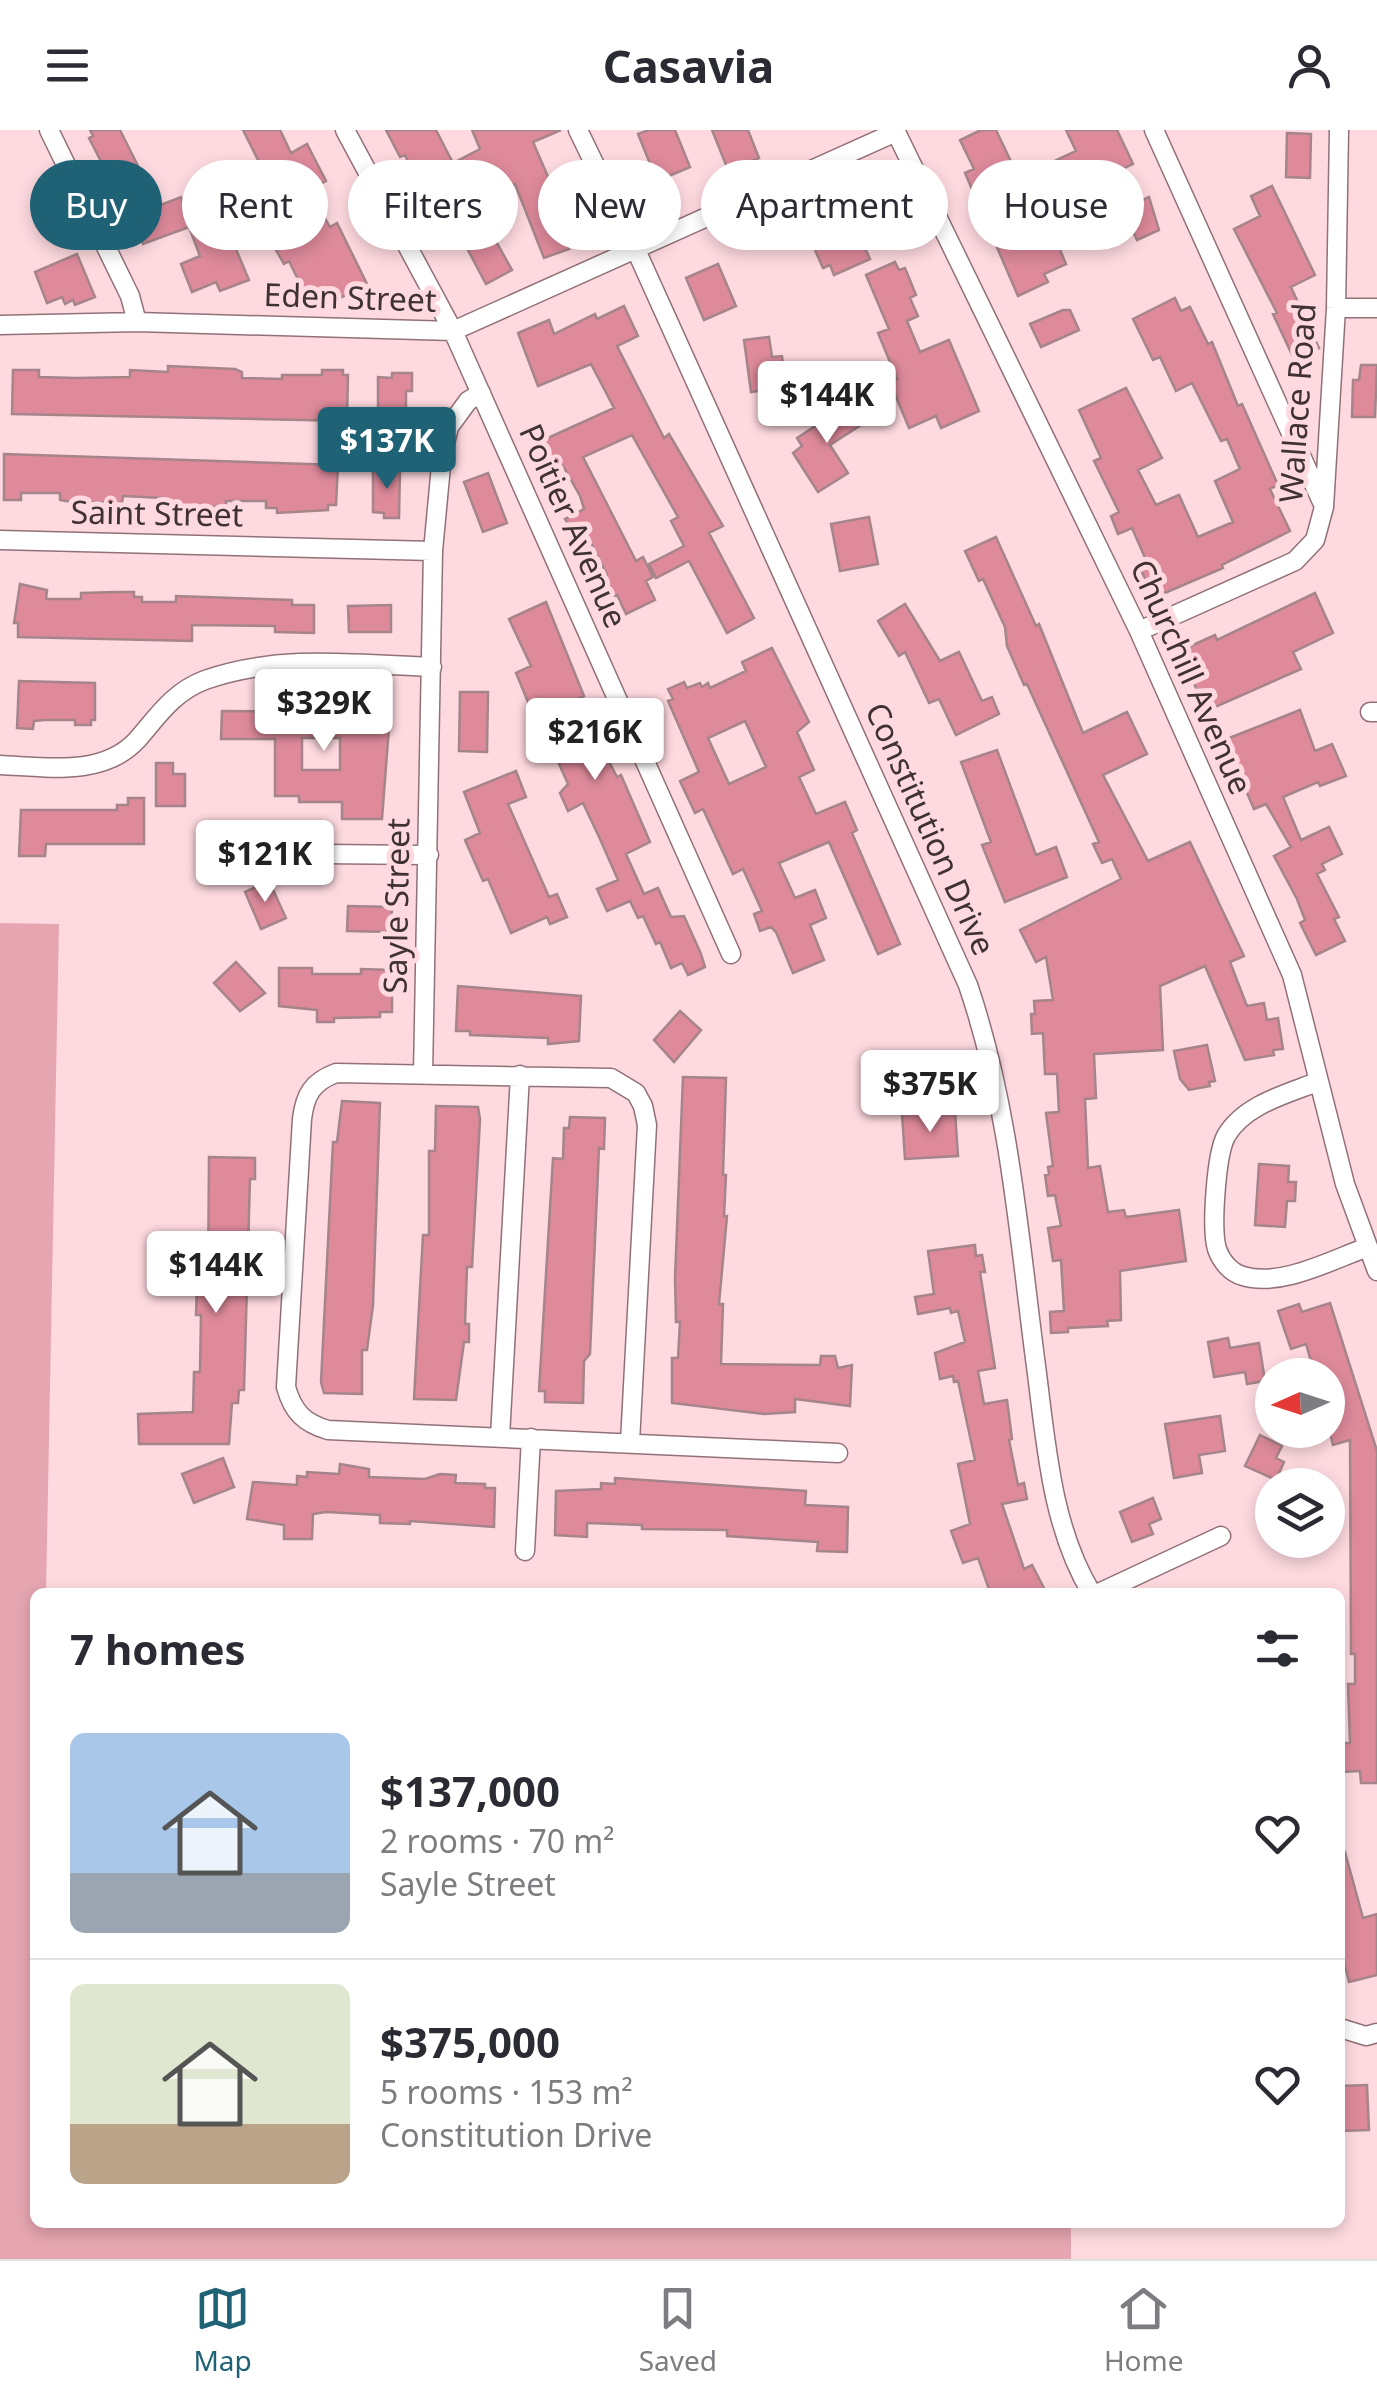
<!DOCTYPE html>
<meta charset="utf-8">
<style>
body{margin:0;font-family:"Noto Sans",sans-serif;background:#f7f7f7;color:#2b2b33;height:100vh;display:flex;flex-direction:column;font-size:38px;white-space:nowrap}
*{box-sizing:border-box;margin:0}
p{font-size:32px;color:#7c7c81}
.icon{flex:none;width:55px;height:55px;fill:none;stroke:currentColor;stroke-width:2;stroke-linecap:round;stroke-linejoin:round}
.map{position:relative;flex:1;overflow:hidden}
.panel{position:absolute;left:30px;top:1458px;width:1315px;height:640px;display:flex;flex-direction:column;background:#fff;border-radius:15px;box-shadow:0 5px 15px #0003}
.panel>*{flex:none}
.guide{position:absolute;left:30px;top:30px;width:1318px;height:90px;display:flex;gap:20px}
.needle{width:65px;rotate:267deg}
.tools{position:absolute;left:1255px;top:1228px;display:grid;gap:20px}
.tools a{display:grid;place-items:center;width:90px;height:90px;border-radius:50%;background:#fff;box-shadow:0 5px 15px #0003;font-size:50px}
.price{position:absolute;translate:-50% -85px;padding:0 22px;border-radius:10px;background:#fff;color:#222;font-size:32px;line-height:65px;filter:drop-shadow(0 2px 5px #0008)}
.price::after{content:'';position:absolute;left:50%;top:60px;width:30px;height:22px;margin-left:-15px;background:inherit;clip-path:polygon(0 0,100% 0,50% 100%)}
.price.active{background:#1f6275;color:#fff}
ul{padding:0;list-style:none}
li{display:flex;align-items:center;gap:30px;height:250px;padding:0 40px}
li+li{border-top:2px solid #e1e1e2}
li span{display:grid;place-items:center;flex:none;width:280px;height:200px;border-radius:15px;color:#555}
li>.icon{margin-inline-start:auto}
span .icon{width:120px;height:120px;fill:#fffc;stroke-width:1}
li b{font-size:42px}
h2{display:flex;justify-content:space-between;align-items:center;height:120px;padding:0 40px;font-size:42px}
.tag{padding:0 35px;border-radius:45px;background:#fff;box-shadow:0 5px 15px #0003;font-size:35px;line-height:90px}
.tag.active{background:#1f6275;color:#fff}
header{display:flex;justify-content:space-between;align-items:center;height:130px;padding:0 40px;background:#fff;font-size:45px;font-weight:700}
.tab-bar{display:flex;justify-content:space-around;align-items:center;height:140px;border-top:2px solid #e1e1e2;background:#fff;font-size:28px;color:#7c7c81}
.tab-bar a{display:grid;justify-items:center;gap:5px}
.tab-bar .active{color:#1f6275}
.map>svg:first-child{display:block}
.green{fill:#e6a6b1}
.building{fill:#de8a9b;stroke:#a5858a;stroke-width:2.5;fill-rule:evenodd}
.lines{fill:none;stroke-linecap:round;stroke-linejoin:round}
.street-casing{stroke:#917177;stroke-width:21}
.street{stroke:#fff;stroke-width:18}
.labels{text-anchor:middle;stroke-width:10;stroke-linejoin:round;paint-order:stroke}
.street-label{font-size:32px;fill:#403234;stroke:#fedae0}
</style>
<header><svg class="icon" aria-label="menu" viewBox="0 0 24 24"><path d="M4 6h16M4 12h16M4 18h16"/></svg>Casavia<svg class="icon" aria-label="person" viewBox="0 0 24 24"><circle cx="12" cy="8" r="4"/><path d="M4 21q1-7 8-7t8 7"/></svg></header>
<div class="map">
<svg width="1377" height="2129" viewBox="0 0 1377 2129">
<rect width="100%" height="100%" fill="#fedae0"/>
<path class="green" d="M0,793L59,794L46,1462H35V2092H1071V2129H0Z"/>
<path class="building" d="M90,0H120L158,76L181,67L187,82L204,76L220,118L233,112L249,150L220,161L216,152L192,162L181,134L200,126L189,97L143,114L129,76L125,78L89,8L93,6Z
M243,0H280L291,23L307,14L326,51L309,60L330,97L337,93L367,154L340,168L335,159L309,172L289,131L284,134L276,120L283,117L276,104L291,96Z
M386,0H436L453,33L480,19L472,0H561L533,12L555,63L565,59L576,86L559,93L569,119L544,128L515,54L498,61L493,48L461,61L482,102L487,100L493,106L512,140L486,154L452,90L441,96L434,82L431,84L405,25L400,27Z
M649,0H675L690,37L657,51L638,4Z
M712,0H748L759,28L728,40Z
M981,0H996L1015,40L995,50L1009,78L1037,65L1066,134L1044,144L1048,152L1018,166L965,43L974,39L960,10Z
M1066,0H1117L1133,34L1124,38L1126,42L1093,58L1091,53L1063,67L1048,34L1076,21Z
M1287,3L1311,4L1310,48L1286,47Z
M837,56L870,129L834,145L830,135L823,138L800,86L806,83L801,73Z
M1272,56L1315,145L1291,157L1319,218L1294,229L1273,184L1277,183L1234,99L1260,86L1251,66Z
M1149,67L1159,100L1137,110L1123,79Z
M77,124L95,167L75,175L73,170L65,174L62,167L47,173L35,142Z
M895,132L899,140L905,138L916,165L910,168L918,186L907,191L920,222L949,210L979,281L941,298L936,286L909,298L890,252L897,249L878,203L889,199L866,145Z
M718,134L736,176L704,190L686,148Z
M1175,168L1181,181L1190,177L1208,214L1212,212L1238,276L1242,274L1278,355L1270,359L1290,401L1222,435L1223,438L1153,468L1138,433L1146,430L1132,398L1118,404L1111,386L1119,382L1094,331L1101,328L1079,280L1126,258L1162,328L1138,340L1156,375L1179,365L1198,407L1233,392L1215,351L1240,339L1227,309L1221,311L1192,253L1176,261L1160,227L1153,230L1133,189Z
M624,176L638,206L617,216L664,308L669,304L723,396L709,403L754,488L727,503L689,431L656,448L649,434L684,416L671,391L678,387L632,305L583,327L636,431L643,427L653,447L646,451L655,470L626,484L617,465L611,468L606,458L602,448L607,445L589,409L580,414L565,389L584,379L580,366L563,336L551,341L539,312L614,278L591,234L538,256L518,203L549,190L554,204L595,184L597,189Z
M1063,180H1070L1079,200L1041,217L1030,194Z
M769,207L772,227L782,226L786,257L751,262L744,210Z
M1361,235H1377L1375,287H1352L1353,250H1359Z
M168,236L235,239L242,242V248L282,249V245H322V240H343V245H348L347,291L12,284L13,240H39V247L77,248L130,247V240L168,242Z
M392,243H412V261H406V293H378V247L392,248Z
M854,270L867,291L830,315L848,343L818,362L793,323L802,316L797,308Z
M4,324L338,335L336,375H328V380L277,383V378H266V371H226V377L174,376L162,373V368L123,366L122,373L71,372L60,370V363H21V370H4Z
M373,339H400L399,388H384V383L373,382Z
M488,343L507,393L483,402L464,352Z
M869,387L878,434L840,441L831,394Z
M996,407L1036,496L1039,494L1083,603L1127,582L1147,624L1103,645L1148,731L1190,712L1244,826L1230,832L1247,876L1264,873L1267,890L1278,888L1283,919L1273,920L1274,925L1245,930L1205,836L1160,856L1163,920L1094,924L1096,968L1085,969L1088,1038L1100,1036L1108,1082L1124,1080L1126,1087L1179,1080L1186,1131L1120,1141L1121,1190L1107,1191L1108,1196L1068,1198V1202L1051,1203L1050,1182L1064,1181L1061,1130L1053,1131L1048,1098L1061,1096L1055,1065L1048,1066L1045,1045L1049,1044L1048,1037L1053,1036L1046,983L1059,982L1057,944H1045L1043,903L1032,904L1031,884H1035L1034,871L1053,870L1046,827L1036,832L1020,800L1121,749L1112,729L1102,733L1093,714L1099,712L1027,554L1024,555L1007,516L1005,497L983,449L979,451L965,421Z
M20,454L47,460L46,469H81V463L117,462H134V467H142V472H176V466L292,470V475H314V503L275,502V496L192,495V511L18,507V493H14Z
M1315,463L1333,503L1293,522L1301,539L1206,581L1180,521L1215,505L1217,510Z
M546,472L584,566L553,579L566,608L596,595L606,617L602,618L617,647L621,645L650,712L626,724L644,764L658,758L671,787L684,786L701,824L705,837L688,845L682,833L671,838L660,812L656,814L643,786L638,788L630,771L607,781L597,759L618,750L600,709L583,673L568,681L560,663L568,654L555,625L561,623L534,622L541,620L536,609L542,606L516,543L531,536L509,489Z
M905,474L940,531L959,522L982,571L992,567L999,584L956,605L939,569L929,573L905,522L899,526L878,491Z
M391,475V502H349L348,476Z
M772,518L809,592L797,602L814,640L799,647L816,684L845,672L857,700L852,703L900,814L878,824L829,712L779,733L795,768L815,760L826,788L810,795L824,830L793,843L776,802L771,797L760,801L754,784L762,781L743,739L733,744L703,679L695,683L680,651L699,642L668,571L673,569L668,559L684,552L687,558L700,553L702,557L708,553L710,558L746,541L742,532ZM745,591L766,637L729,654L708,608Z
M19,551L95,553V590H91V595H75V590H44L34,591L33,599L17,598Z
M460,562H488L487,622L459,621Z
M344,571L384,572V584H390L382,689H342V672H299V666H275V609H221L222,581L344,582ZM302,608H340V640H302Z
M1300,580L1315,621L1332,614L1346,646L1320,656L1318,652L1283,667L1301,710L1329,697L1342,724L1322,734L1325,740L1317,744L1339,787L1334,789L1345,811L1316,825L1300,793L1305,790L1297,769L1274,726L1291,717L1266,674L1254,679L1224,610Z
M997,620L1036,725L1056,717L1067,747L1005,772L982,715L991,712L961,632Z
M156,633H173V644H185V676H156Z
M516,641L526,667L508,674L549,767L557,764L567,787L550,794L547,787L511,803L488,749L483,751L465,710L480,703L464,662Z
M128,668H144V714H46L45,726H19L21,680H117V675H128Z
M225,697L250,698L248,741L222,740Z
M269,751L286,788L261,799L245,762Z
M348,776L392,777L391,802L347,801Z
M236,832L265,863L240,881L214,853Z
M279,838H312V844H361V839L392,840V882H380V887L334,888V892H317V880L279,876Z
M458,856L581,866L579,911L548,914V908L470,905V901H456Z
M680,881L701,900L674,932L654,910Z
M1207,915L1215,951L1209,952L1210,956L1189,960L1180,949L1174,921Z
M683,947L726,948L723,1045H726L724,1086H727L719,1174H723L721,1234L820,1235L821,1226H835L838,1238L852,1235L850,1276L795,1269V1282L764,1284L672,1273V1228H678L680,1192H676L675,1148Z
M342,971L380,973L373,1175L367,1220H362V1264L324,1263L321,1252L333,1012H337Z
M436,976L478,977L480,989L472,1137H467L465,1194H469V1212H464L456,1270L414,1269L423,1105H429V1021H435Z
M955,981L958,1026L905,1029L902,984Z
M570,987L605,988L604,1019L599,1018L590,1224L584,1231L583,1273L545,1272V1261H539L553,1028L563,1029L564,998H569Z
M209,1027L255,1028V1049H250L244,1260H239L238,1273H232L229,1314H139L138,1284L193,1282L194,1242H200L201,1185H196L197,1154H208Z
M1259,1034L1289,1036L1288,1052H1296L1295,1071H1287L1285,1097L1255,1095Z
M975,1115L976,1126L982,1125L985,1142H980L995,1238L978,1241L984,1274L1007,1270L1012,1309L1009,1310L1018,1355L1024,1353L1027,1369L1002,1374L1024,1439L1032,1435L1046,1462H990L978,1428L963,1433L951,1401L970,1394L958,1334L975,1330L958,1251L954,1252L953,1246L940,1249L935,1223L965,1212L958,1181L951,1183L950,1178L918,1184L915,1167L934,1164L928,1121Z
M1330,1173L1377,1321V1653H1361L1360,1641L1340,1642V1613H1350L1348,1554H1355V1524H1351L1350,1310L1333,1315L1328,1295V1245H1315L1306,1214L1291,1219L1278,1181L1299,1174L1302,1182Z
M1228,1208L1230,1218L1259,1213L1265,1251L1247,1254L1245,1242L1214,1247L1208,1212Z
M1220,1286L1225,1321L1199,1325L1202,1343L1174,1348L1165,1294Z
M1260,1305L1282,1316L1276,1328L1284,1332L1276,1350L1245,1336Z
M223,1328L234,1357L194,1373L182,1344Z
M340,1334L369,1339V1347L425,1349L440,1344L456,1345L455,1353L485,1354V1358H495L494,1397L410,1391V1394L380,1393V1385L326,1382L313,1384L312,1409H284V1395L247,1389L253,1352L297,1355V1346L307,1347V1342L339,1344Z
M615,1348L806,1361L805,1375L848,1377L847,1422L817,1421L818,1412L727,1406V1400L642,1399V1395L587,1393V1407L555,1405L556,1361L601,1359V1353L615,1354Z
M1153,1368L1161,1389L1149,1394L1153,1404L1132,1412L1120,1382Z
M1345,1722L1363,1788L1377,1784V1845L1349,1852L1344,1832L1340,1833V1723Z
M1367,1955L1369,2000L1340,2001V1956Z"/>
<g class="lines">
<g class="street-casing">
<path id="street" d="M49,0L130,166L137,192
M345,0L453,201L731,824
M578,0L636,120L968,855C1010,978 1019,1108 1036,1236C1046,1312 1051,1396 1091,1462
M895,0L1139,501L1292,845L1345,1054L1377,1141
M1154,0L1322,372
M1336,178H1377
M0,195L137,192L453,201L896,2
M0,410L433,421
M1139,501L1295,431L1315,410L1324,377L1336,178L1339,0
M1370,582H1377
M0,635C46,637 103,647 137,610C158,586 173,562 205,550C277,524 357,534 432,537
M321,724L429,725
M423,944L433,421L442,325L449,297L468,271L481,263
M1317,952C1286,964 1244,975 1226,1006C1216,1025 1211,1099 1217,1119C1221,1131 1231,1143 1243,1146C1281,1158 1333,1129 1368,1117
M500,1307L520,945
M630,1312L647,995L643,976L636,963L611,948L336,943C312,952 305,965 302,989L286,1257C293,1282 304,1293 328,1300L838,1323
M525,1421L531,1308
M1101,1462L1221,1406
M1340,1898L1366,1906L1377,1903"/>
</g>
<use href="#street" class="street"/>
</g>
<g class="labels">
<g class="street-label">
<text transform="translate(350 168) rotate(2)" y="11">Eden Street</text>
<text transform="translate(1298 273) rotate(-86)" y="11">Wallace Road</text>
<text transform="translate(157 384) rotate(1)" y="11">Saint Street</text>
<text transform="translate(573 396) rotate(66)" y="11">Poitier Avenue</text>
<text transform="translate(1191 547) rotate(66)" y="11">Churchill Avenue</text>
<text transform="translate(930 699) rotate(66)" y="11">Constitution Drive</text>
<text transform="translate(397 776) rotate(-89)" y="11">Sayle Street</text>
</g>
</g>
</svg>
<div class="tools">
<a><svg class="needle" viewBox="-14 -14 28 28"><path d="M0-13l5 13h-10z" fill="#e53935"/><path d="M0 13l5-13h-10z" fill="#7c7c81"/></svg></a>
<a><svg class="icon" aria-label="layers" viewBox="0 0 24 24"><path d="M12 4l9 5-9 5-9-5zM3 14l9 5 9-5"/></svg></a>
</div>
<b class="price" style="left:827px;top:316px">$144K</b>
<b class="price active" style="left:387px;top:362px">$137K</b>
<b class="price" style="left:324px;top:624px">$329K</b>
<b class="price" style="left:595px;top:653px">$216K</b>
<b class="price" style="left:265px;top:775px">$121K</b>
<b class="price" style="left:930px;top:1005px">$375K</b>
<b class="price" style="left:216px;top:1186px">$144K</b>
<div class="guide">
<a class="tag active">Buy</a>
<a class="tag">Rent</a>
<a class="tag">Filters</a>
<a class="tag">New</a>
<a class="tag">Apartment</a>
<a class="tag">House</a>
</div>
<section class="panel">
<h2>7 homes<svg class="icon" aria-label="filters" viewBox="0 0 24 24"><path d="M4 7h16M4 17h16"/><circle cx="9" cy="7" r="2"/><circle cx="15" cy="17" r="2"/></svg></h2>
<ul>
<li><span style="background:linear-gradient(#a9c7e8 70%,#9aa5b1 0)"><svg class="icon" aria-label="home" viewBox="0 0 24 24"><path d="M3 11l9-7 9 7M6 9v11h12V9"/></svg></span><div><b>$137,000</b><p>2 rooms · 70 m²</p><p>Sayle Street</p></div><svg class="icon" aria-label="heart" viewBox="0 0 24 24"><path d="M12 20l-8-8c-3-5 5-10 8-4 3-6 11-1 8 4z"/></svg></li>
<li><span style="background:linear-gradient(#dfe7d0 70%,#b9a48a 0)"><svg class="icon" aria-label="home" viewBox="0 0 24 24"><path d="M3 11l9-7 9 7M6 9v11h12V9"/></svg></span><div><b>$375,000</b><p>5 rooms · 153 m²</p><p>Constitution Drive</p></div><svg class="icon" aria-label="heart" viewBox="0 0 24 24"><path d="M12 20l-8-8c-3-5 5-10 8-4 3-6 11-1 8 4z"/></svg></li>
</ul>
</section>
</div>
<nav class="tab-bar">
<a class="active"><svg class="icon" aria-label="map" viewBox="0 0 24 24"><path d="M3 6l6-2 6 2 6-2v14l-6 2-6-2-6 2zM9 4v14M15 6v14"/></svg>Map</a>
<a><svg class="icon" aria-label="saved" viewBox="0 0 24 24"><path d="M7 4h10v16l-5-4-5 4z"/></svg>Saved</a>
<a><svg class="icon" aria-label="home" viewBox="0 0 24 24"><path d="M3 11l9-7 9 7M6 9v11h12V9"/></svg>Home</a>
</nav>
